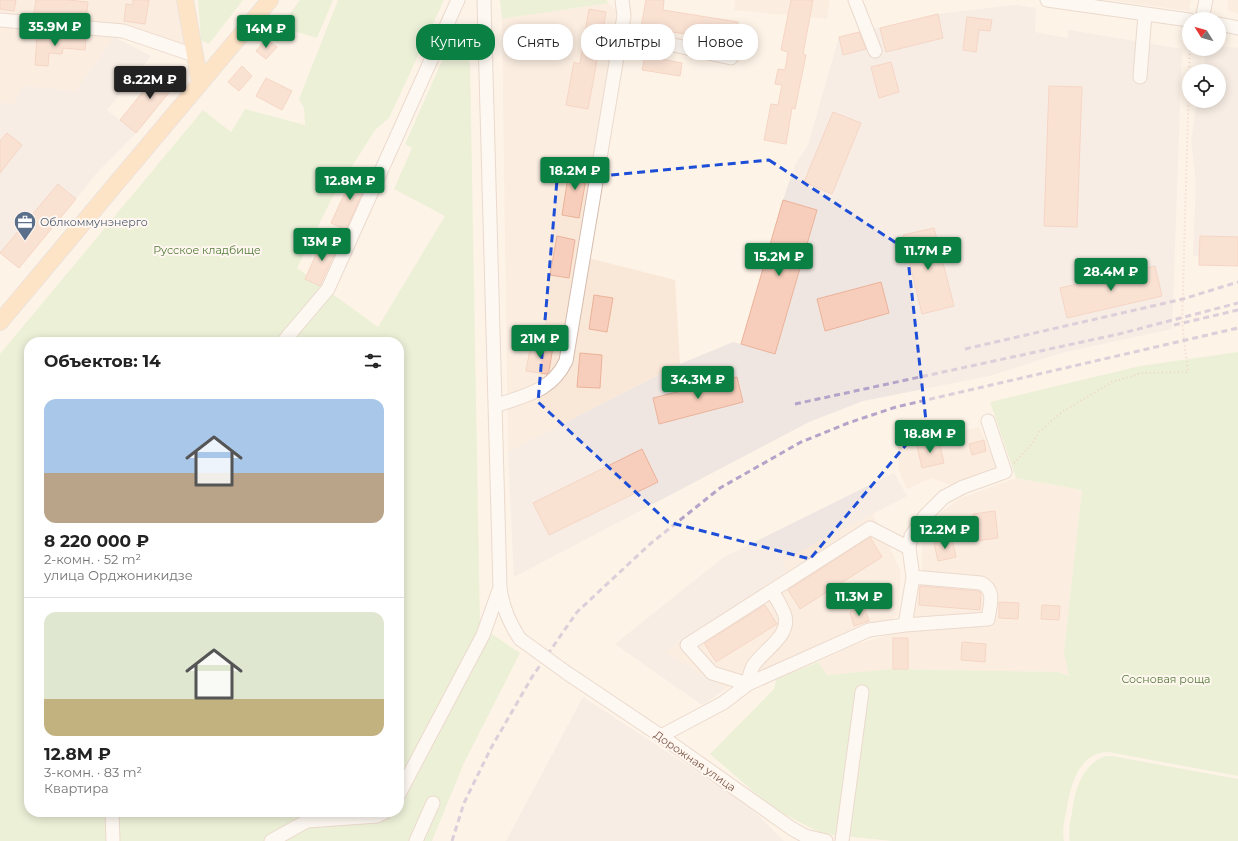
<!DOCTYPE html>
<html lang="ru">
<meta charset="utf-8">
<style>
body{margin:0;font-family:Montserrat,sans-serif;background:#f6f6f6;color:#222;height:100vh;display:flex;flex-direction:column;font-size:15px;white-space:nowrap}
*{box-sizing:border-box;margin:0}
p{font-size:13px;color:#767676}
.icon{flex:none;width:22px;height:22px;fill:none;stroke:currentColor;stroke-width:2;stroke-linecap:round;stroke-linejoin:round}
.map{position:relative;flex:1;overflow:hidden}
.drawer{position:absolute;left:24px;top:337px;width:380px;height:480px;display:flex;flex-direction:column;background:#fff;border-radius:16px;box-shadow:0 2px 10px #0003}
.drawer>*{flex:none}
.hud{position:absolute;left:416px;top:24px;width:380px;height:36px;display:flex;gap:8px}
.needle{width:26px;rotate:307deg}
.tools{position:absolute;left:1182px;top:12px;display:grid;gap:8px}
.tools a{display:grid;place-items:center;width:44px;height:44px;border-radius:50%;background:#fff;box-shadow:0 2px 10px #0003;font-size:20px}
.price{position:absolute;translate:-50% -34px;padding:0 9px;border-radius:4px;background:#0b8043;color:#fff;font-size:13px;line-height:26px;filter:drop-shadow(0 1px 2px #0008)}
.price::after{content:'';position:absolute;left:50%;top:24px;width:12px;height:9px;margin-left:-6px;background:inherit;clip-path:polygon(0 0,100% 0,50% 100%)}
.price.current{background:#222;color:#fff}
ul{padding:0;list-style:none}
li{display:grid;align-content:center;gap:8px;height:212px;padding:0 20px}
li+li{border-top:1px solid #e0e0e0}
li span{display:grid;place-items:center;height:124px;border-radius:12px;color:#555}
li>.icon{margin-inline-start:auto}
span .icon{width:72px;height:72px;fill:#fffc;stroke-width:1}
li b{font-size:17px}
h2{display:flex;justify-content:space-between;align-items:center;height:48px;padding:0 20px;font-size:17px}
.pill{padding:0 14px;border-radius:16px;background:#fff;box-shadow:0 2px 10px #0003;font-size:14px;line-height:36px}
.pill.current{background:#0b8043;color:#fff}
.map>svg:first-child{display:block}
.residential{fill:#f9e7d7}
.industrial{fill:#efe6e1}
.green{fill:#d8eec3;fill-rule:evenodd}
.building{fill:#f7cebb;stroke:#ebb29a}
.lines{fill:none;stroke-linecap:round;stroke-linejoin:round}
.minor-casing{stroke:#d5bcae;stroke-width:15}
.major-casing{stroke:#dad0cc;stroke-width:18}
.path{stroke:#dcb19e;stroke-width:2;stroke-dasharray:1 3;stroke-linecap:butt}
.minor{stroke:#fff;stroke-width:13}
.major{stroke:#ffd29d;stroke-width:16}
.rail{stroke:#b5a3ca;stroke-width:3;stroke-dasharray:6 4;stroke-linecap:butt}
.minor-bridge-casing{stroke:#d5bcae;stroke-width:15;stroke-linecap:butt}
.minor-bridge{stroke:#fff;stroke-width:13}
.marked{fill:none;stroke:#1d4ed8;stroke-width:3;stroke-dasharray:8 5;stroke-linejoin:round}
.labels{text-anchor:middle;stroke-width:4;stroke-linejoin:round;paint-order:stroke}
.service-label{font-size:11px;fill:#4e5e75;stroke:#fff7ef;text-anchor:start}
.park-label{font-size:11px;fill:#547c3c;stroke:#fff7ef}
.street-label{font-size:11px;fill:#7b5648;stroke:#fff7ef}
</style>
<div class="map">
<svg width="1238" height="841" viewBox="0 0 1238 841">
<rect width="100%" height="100%" fill="#fef3e7"/>
<path class="residential" d="M0,0H184L193,53L115,31L114,37L76,91L22,86L14,105L0,103Z
M735,0H830L827,19L734,10Z
M1110,0H1191L1189,11Z
M1228,0H1238V14L1227,10Z
M608,3L621,15L584,257L675,280L680,364L508,452L502,19Z
M979,427L998,469L953,486L931,478L907,489L899,471L898,446Z
M1016,478L1082,490L1064,652L1070,676L1058,672L908,669L827,675L818,662L854,645L907,630L922,570V536L930,523L941,512L961,498Z
M873,514L901,571L898,614L888,622L871,624L801,653L760,672L757,661L726,689L665,652L786,571L781,561Z"/>
<path class="industrial" d="M1016,5L1036,8L1035,32L1067,38L1069,30L1182,49L1172,329L1065,352L989,376L863,401L809,422L514,577L508,452L680,364L733,342L741,344L783,200L795,165L808,145L839,37L938,14Z
M114,37L151,56L107,110L136,133L95,175L76,199L58,184L0,254V103L14,104L22,86L76,91Z
M1219,46L1238,48V257L1193,256L1196,182L1191,141L1197,101H1219V71H1203L1207,49H1219Z
M894,473L907,496L782,561L787,571L665,652L726,689L702,705L615,644L724,557Z
M583,697L746,804L784,841H506Z"/>
<path class="green" d="M198,0H243L209,44L201,40Z
M300,0H333L317,38L280,27Z
M338,0H444L389,118L375,130L332,198L297,268L378,327L445,216L394,189L412,148L405,144L450,43L470,62L480,626L520,653L464,763L432,841H0V354L203,110L231,132L245,109L305,125L304,108L299,99ZM29,342H399V812H29Z
M500,0H607L608,3L502,19Z
M1238,352V776L1108,752C1077,753 1070,788 1066,813C1064,822 1062,832 1064,841H892L823,834L774,809L710,754L774,689L776,679L818,662L827,675L893,669L1058,672L1069,676L1064,652L1082,490L1016,478L990,402L1140,366Z
M1105,756H1112L1238,779V841H1070C1068,832 1070,822 1072,813C1075,790 1081,766 1105,756Z"/>
<path class="building" d="M0,0H16L14,11L0,9Z
M36,0H68L88,2L86,19L34,13Z
M133,0H149L145,24L124,21L126,4L133,5Z
M646,0H664L663,10L738,22L735,42L641,27Z
M791,0H813L803,54L806,55L795,109L792,108L786,144L764,140L771,104L778,105L782,85L775,84L778,69L785,70L788,52L781,50Z
M589,9L606,12L588,109L566,105L574,62L580,64Z
M938,14L943,38L886,52L880,28Z
M967,17L992,20L990,31L979,30L976,52L963,50Z
M859,32L866,49L843,55L839,37Z
M37,35L86,39L85,50L63,48L62,54L49,53L48,66L35,65Z
M266,39L277,47L266,59L256,51Z
M645,56L682,63L680,76L642,70Z
M891,62L899,92L879,98L871,67Z
M242,66L252,76L239,91L228,82Z
M163,67L179,80L136,133L120,120Z
M266,78L292,91L282,110L256,96Z
M1049,86L1082,87L1077,227L1044,226Z
M833,112L861,123L832,194L804,182Z
M7,133L22,145L0,173V141Z
M570,165L588,168L579,218L562,215Z
M355,171L369,178L346,230L331,223Z
M58,184L76,199L19,268L0,253Z
M783,200L817,210L775,354L741,344Z
M934,228L954,306L922,314L903,235Z
M557,236L575,240L569,278L550,275Z
M1200,236L1238,237V266L1199,265Z
M324,237L339,244L320,286L305,279Z
M1155,266L1162,296L1067,318L1060,288Z
M881,282L889,313L825,331L817,299Z
M594,295L613,298L607,332L589,329Z
M531,344L553,347L549,371L547,374L526,371Z
M580,353L602,355L600,388L577,387Z
M737,377L743,402L659,424L653,398Z
M984,440L986,451L972,455L969,444Z
M939,441L944,463L922,468L917,446Z
M642,449L658,482L549,535L533,503Z
M995,511L998,538L976,541L973,514Z
M870,537L882,557L800,609L788,590Z
M952,539L956,557L938,561L934,543Z
M920,586L978,591L981,593L980,610L919,605Z
M999,602L1019,603L1018,619L999,618Z
M765,605L777,624L716,662L704,643Z
M1042,605L1060,606L1059,620L1041,619Z
M864,607L869,621L854,626L850,612Z
M893,638H908V669H893Z
M962,642L986,644L985,662L961,660Z"/>
<g class="lines">
<g class="minor-casing">
<path id="minor" d="M484,0L500,588C503,608 509,622 520,639
M855,0L875,51
M1047,0L1189,20
M1202,19L1206,0
M0,20L123,31L194,55
M1219,24L1238,28
M621,33L731,58
M1140,77L1145,14
M283,342L328,289L458,0
M495,406C525,395 551,392 566,361L621,33L624,16L622,0
M772,591C776,598 781,605 784,613C793,635 763,650 753,666C750,672 749,677 748,684L712,673L687,645L870,528L909,548
M905,625L913,577L909,548L911,536L925,516L944,497L963,487L1005,472L988,421
M567,673L661,736L791,828L805,836L826,841
M661,736L723,703L748,684L869,630L905,625L988,619C990,605 996,590 981,583L913,577
M399,794L483,635L499,590
M112,812L113,841
M271,841L307,821L377,816L385,812
M416,841L433,803
M842,841L862,692"/>
</g>
<g class="major-casing">
<path id="major" d="M185,0L200,83
M0,322L270,0"/>
</g>
<path class="path" d="M1189,71L1190,49
M1014,463L1031,445L1040,431L1062,412L1112,382L1142,373L1188,372L1182,323L1189,82"/>
<use href="#minor" class="minor"/>
<use href="#major" class="major"/>
<path class="rail" d="M1174,325L1238,310
M965,349L1183,299L1238,282
M795,404L1119,334L1238,303
M452,841L464,803L491,748L532,677L577,612L650,544L720,488L801,442L848,423L896,407L1238,328"/>
<g class="minor-bridge-casing">
<path id="minor-bridge" d="M520,639L567,673"/>
</g>
<use href="#minor-bridge" class="minor-bridge"/>
</g>
<path d="M0 0H1238V841H0ZM769,160L907,250L926,421L810,559L668,522L538,402L557,180Z" fill="#fef3e7" fill-opacity=".55" fill-rule="evenodd"/>
<path class="marked" d="M769,160L907,250L926,421L810,559L668,522L538,402L557,180Z"/>
<defs>
<g id="office-pin" transform="scale(1.15)"><path d="M0 17L-7.5 6A9.5 9.5 0 1 1 7.5 6Z" fill="#5c6f8a" stroke="#fff7ef"/><path d="M-6-3h4V-5.5h4V-3h4V5H-6ZM-1-4.5V-3h2v-1.5ZM-6 0V1H6V0Z" fill="#fff"/></g>
</defs>
<g fill-rule="evenodd">
<use href="#office-pin" x="25" y="222"/>
</g>
<g class="labels">
<g class="service-label">
<text x="40" y="226">Облкоммунэнерго</text>
</g>
<g class="park-label">
<text x="207" y="254">Русское кладбище</text>
<text x="1166" y="683">Сосновая роща</text>
</g>
<g class="street-label">
<text transform="translate(695 761) rotate(35)" y="4">Дорожная улица</text>
</g>
</g>
</svg>
<div class="tools">
<a><svg class="needle" viewBox="-14 -14 28 28"><path d="M0-13l5 13h-10z" fill="#e53935"/><path d="M0 13l5-13h-10z" fill="#767676"/></svg></a>
<a><svg class="icon" aria-label="locate" viewBox="0 0 24 24"><circle cx="12" cy="12" r="6"/><path d="M12 2v4M12 18v4M2 12h4M18 12h4"/></svg></a>
</div>
<b class="price" style="left:55px;top:47px">35.9M ₽</b>
<b class="price" style="left:266px;top:49px">14M ₽</b>
<b class="price current" style="left:150px;top:100px">8.22M ₽</b>
<b class="price" style="left:575px;top:191px">18.2M ₽</b>
<b class="price" style="left:350px;top:201px">12.8M ₽</b>
<b class="price" style="left:322px;top:262px">13M ₽</b>
<b class="price" style="left:928px;top:271px">11.7M ₽</b>
<b class="price" style="left:779px;top:277px">15.2M ₽</b>
<b class="price" style="left:1111px;top:292px">28.4M ₽</b>
<b class="price" style="left:540px;top:359px">21M ₽</b>
<b class="price" style="left:698px;top:400px">34.3M ₽</b>
<b class="price" style="left:930px;top:454px">18.8M ₽</b>
<b class="price" style="left:945px;top:550px">12.2M ₽</b>
<b class="price" style="left:859px;top:617px">11.3M ₽</b>
<div class="hud">
<a class="pill current">Купить</a>
<a class="pill">Снять</a>
<a class="pill">Фильтры</a>
<a class="pill">Новое</a>
</div>
<section class="drawer">
<h2>Объектов: 14<svg class="icon" aria-label="filters" viewBox="0 0 24 24"><path d="M4 7h16M4 17h16"/><circle cx="9" cy="7" r="2"/><circle cx="15" cy="17" r="2"/></svg></h2>
<ul>
<li><span style="background:linear-gradient(#a9c7e8 60%,#b9a48a 0)"><svg class="icon" aria-label="home" viewBox="0 0 24 24"><path d="M3 11l9-7 9 7M6 9v11h12V9"/></svg></span><div><b>8 220 000 ₽</b><p>2-комн. · 52 m²</p><p>улица Орджоникидзе</p></div></li>
<li><span style="background:linear-gradient(#dfe7d0 70%,#c2b280 0)"><svg class="icon" aria-label="home" viewBox="0 0 24 24"><path d="M3 11l9-7 9 7M6 9v11h12V9"/></svg></span><div><b>12.8M ₽</b><p>3-комн. · 83 m²</p><p>Квартира</p></div></li>
</ul>
</section>
</div>
